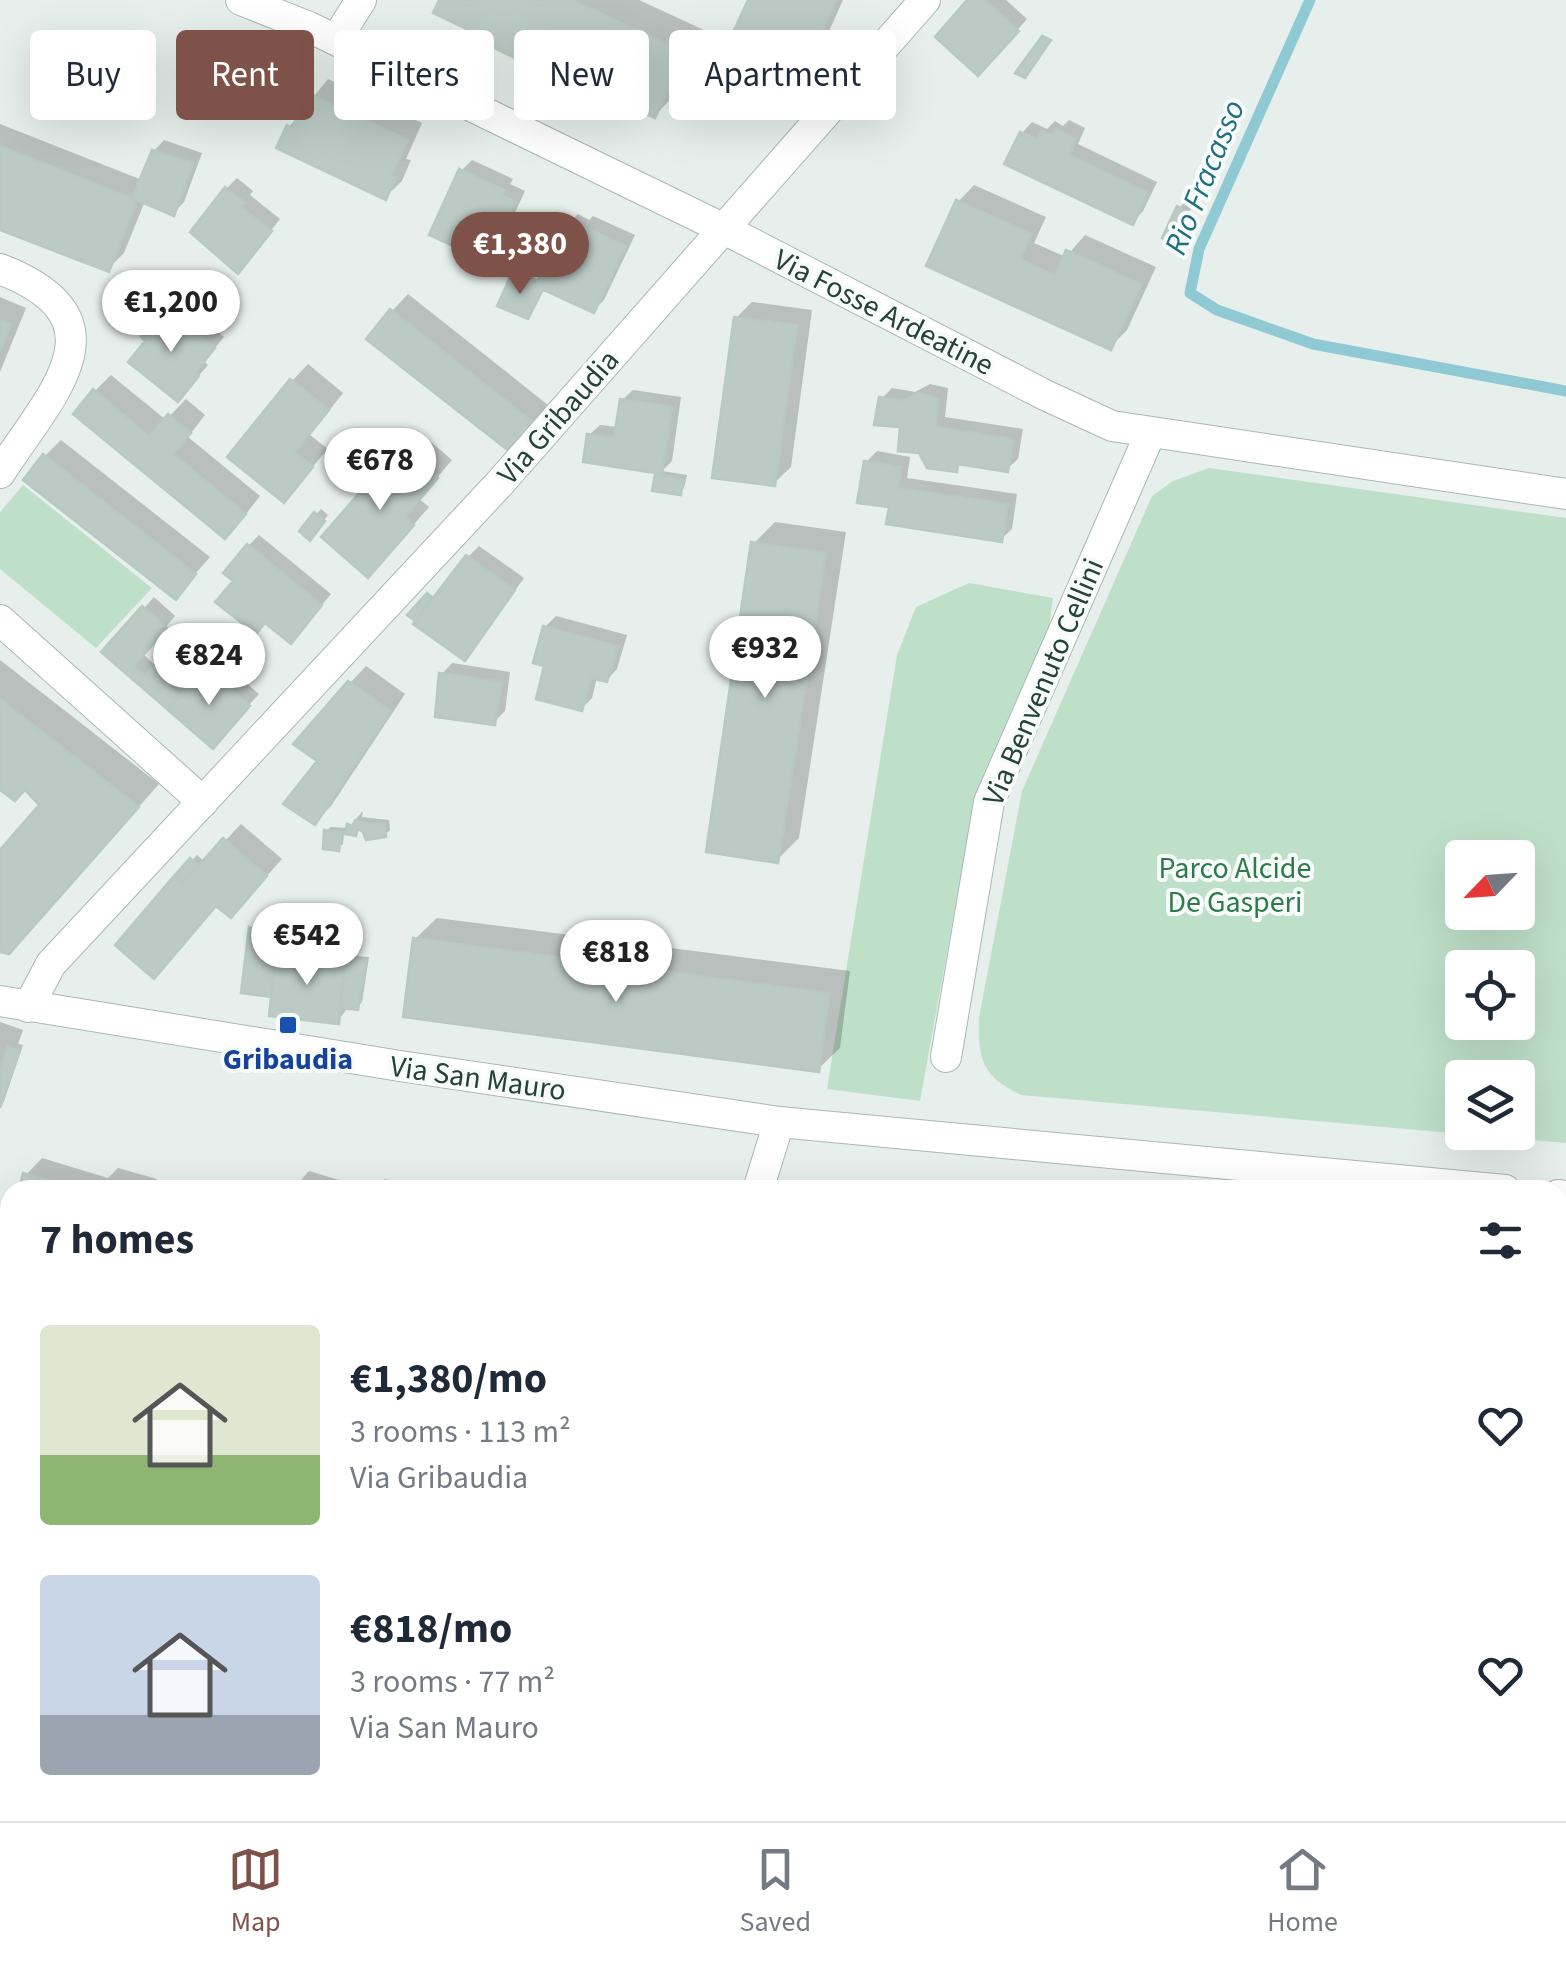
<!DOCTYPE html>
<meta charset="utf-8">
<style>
body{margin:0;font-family:"Source Sans 3",sans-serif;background:#f2f2f3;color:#1f2937;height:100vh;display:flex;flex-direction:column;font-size:38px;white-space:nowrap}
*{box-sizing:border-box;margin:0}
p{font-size:32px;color:#747a83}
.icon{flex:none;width:55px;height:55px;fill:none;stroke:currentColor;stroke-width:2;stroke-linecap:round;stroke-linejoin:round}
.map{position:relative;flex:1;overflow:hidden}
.sheet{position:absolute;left:0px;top:1180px;width:1568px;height:642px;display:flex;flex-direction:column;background:#fff;border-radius:30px 30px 0 0;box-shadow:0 10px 40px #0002}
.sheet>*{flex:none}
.top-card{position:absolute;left:30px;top:30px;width:1000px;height:90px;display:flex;gap:20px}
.needle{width:65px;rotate:245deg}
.controls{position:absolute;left:1445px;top:840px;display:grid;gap:20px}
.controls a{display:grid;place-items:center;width:90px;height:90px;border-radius:10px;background:#fff;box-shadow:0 10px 40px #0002;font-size:50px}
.price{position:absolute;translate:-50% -85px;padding:0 22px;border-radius:35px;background:#fff;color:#222;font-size:32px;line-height:65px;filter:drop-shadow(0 2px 5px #0008)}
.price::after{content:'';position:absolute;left:50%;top:60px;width:30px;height:22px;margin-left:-15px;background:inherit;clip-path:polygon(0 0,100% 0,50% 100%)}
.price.active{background:#7f5249;color:#fff}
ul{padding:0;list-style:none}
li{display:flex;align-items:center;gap:30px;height:250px;padding:0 40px}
li span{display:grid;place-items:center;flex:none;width:280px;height:200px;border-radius:10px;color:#555}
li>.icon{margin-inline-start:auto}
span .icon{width:120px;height:120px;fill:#fffc;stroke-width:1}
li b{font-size:42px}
h2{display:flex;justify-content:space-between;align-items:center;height:120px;padding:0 40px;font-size:42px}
.tag{padding:0 35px;border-radius:10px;background:#fff;box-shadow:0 10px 40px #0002;font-size:35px;line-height:90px}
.tag.active{background:#7f5249;color:#fff}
.tabs{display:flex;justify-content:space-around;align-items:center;height:140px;border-top:2px solid #e0e1e3;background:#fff;font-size:28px;color:#747a83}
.tabs a{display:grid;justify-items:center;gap:5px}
.tabs .active{color:#7f5249}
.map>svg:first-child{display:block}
.green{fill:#bfe0c8;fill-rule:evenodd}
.shadow{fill:#0003}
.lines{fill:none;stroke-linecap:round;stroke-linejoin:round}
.stream{stroke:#8ec9d4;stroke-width:11}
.building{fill:#bbcac4;stroke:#b8c9c2;stroke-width:2.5}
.minor-casing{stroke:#a8b8b2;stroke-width:32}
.minor{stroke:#fff;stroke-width:30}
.transit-dot{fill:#1a4fb4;stroke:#f7fbf9;stroke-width:4}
.labels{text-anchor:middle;stroke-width:8;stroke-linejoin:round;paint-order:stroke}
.street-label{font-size:30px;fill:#24423a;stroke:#f7fbf9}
.park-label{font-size:30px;fill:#2d7a4b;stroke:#f7fbf9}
.transit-label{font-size:30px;font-weight:bold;fill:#164399;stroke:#f7fbf9}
.water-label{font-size:32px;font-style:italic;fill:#1c6f80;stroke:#f7fbf9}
</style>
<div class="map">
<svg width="1566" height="1821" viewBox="0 0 1566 1821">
<rect width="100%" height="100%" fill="#e6efeb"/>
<path class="green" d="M1209,468L1566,518V1143L1021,1095C982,1076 978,1060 979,1018L1022,791L1152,496L1173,481ZM1462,858H1518V912H1462ZM1462,968H1518V1022H1462ZM1462,1078H1518V1132H1462Z
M23,485L152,588L96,648L0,569V512Z
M969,583L1053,598L1048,634L975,799L920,1101L827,1089L897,655L916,607Z"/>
<path class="shadow" d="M442,0H639L706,31L676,94L655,115L476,31Z
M751,0H843L826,38L794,77Z
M970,0H1006L1027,19L989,62Z
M328,79L422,123L406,159L411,160L402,181L385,197L289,127Z
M1069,120L1085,128L1078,144L1157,182L1143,211L1133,222L1022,133L1032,122L1047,129L1055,121L1063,126Z
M0,124L142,180L154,151L164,140L202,153L184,202L173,213L145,201L124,253L108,269L0,227Z
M472,160L513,179L510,184L525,191L498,249L488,259L462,170Z
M237,178L253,191L250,195L280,219L248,260L226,189Z
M974,185L1046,217L1034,243L1066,257L1085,235L1156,267L1127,330L1111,346L958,202Z
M1184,203L1192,207L1173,240L1179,208Z
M578,214L589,220L593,216L635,235L604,300L594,310L544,287L528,316L514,274L519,270L540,281L567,225Z
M1181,245L1188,248L1181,260L1177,249Z
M408,294L548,405L526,433L392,311Z
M0,297L26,308L0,372Z
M177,299L224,337L204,361L208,365L188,388L166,310Z
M752,302L812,310L791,467L774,483L736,318Z
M308,364L343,393L310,435L328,449L284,500L292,381Z
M111,375L166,420L186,399L205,415L188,437L260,496L242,519L95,391Z
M930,384L948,388L945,417L1023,429L1018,459L1007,469L963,463L956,469L903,425L882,398L892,388L915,392Z
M633,390L681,397L672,461L662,471L687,475L684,488L680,493L657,475L661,471L589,435L600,425L618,427L622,400Z
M418,431L452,460L419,499L429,507L384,559L325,537Z
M61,440L210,557L176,596L45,456Z
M877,451L910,457L907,478L1017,494L1012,529L1001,539L891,505L866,462Z
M321,509L328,515L314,533L302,530Z
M775,522L846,532L799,838L777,860L754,543Z
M259,535L331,594L301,630L237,580L248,546Z
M479,546L524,578L475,647L468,557Z
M154,597L175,616L143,654L156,666L166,656L181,669L177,674L192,686L217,658L259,694L212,746L105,652Z
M556,616L627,635L617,669L607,680L597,677L592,698L581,709L547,665L545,627Z
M0,660L159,784L31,929L0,950V854L43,804L26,787L0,786Z
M452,663L510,672L505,711L494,722L442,674Z
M366,666L405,694L331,806L315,822L350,683Z
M363,811L362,817L389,820L390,830L385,835L361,828L355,834L344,832L343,844L338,848L326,831L331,827L348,828Z
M241,824L282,859L247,898L217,904L118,945L197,855L205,862Z
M261,918L276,930L283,923L290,926L287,942L355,949L354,956L369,957L362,1002L357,1007L349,1006L338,1021L273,994L244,991L251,928Z
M437,918L850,971L840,1048L818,1069L415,939Z
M0,1022L23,1030L18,1044L23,1045L4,1101L0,1105Z
M42,1158L108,1178L118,1168L157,1179L154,1190H21L26,1175Z
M309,1171L372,1190H292Z
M385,1179L421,1190H374Z
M1558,1606L1566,1608V1688L1558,1723Z
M134,1812H193L222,1821H130Z
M457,1812H533L531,1821H454Z
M799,1812H875L872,1821H797Z
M1101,1812H1177L1174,1821H1098Z
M1238,1812H1261L1256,1818Z"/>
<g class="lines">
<path class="stream" d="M1310,0L1199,249L1190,293L1217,310L1313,344L1566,391"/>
</g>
<path class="building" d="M439,0H572L686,53L655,118L613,99L611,104L471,37L473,32L433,13Z
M748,0H836L810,57L806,55L795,80L726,48Z
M967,0H984L1019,31L978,76L935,37Z
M1042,36L1051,40L1025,78L1015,73Z
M310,94L408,140L391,175L396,177L386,200L276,148L287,125L293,128Z
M1056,129L1076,139L1069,155L1148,193L1133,225L1004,164L1020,132L1037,140L1042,131L1053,136Z
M0,146L137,200L109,272L0,230Z
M152,150L193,163L174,216L132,198Z
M459,169L505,190L502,195L516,202L488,262L429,235Z
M225,187L245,203L241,207L272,231L238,274L190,232Z
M956,200L1031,234L1020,259L1051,274L1055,275L1066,250L1141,284L1111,350L926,266Z
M1177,206L1189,212L1174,243L1162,238Z
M565,223L578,230L580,225L626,246L594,313L535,286Z
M512,273L543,289L528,319L497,306Z
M165,308L215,348L195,373L199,376L178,402L128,362L145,341L141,337Z
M390,309L533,422L510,452L366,339Z
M734,317L797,325L775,486L712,478Z
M0,320L11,324L0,351Z
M290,379L329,410L295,452L313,467L284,503L227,457Z
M93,389L149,436L168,414L191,433L173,454L246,514L225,539L73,414Z
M918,393L938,399L936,427L1013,439L1008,472L958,464L957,472L927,468L919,453L898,451L900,427L874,425L879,397L903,401Z
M620,399L672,407L662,474L583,462L587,434L614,438Z
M400,446L438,478L405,517L414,525L368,578L321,537Z
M43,454L196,574L176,600L23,480Z
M864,461L901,467L898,488L1008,504L1002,542L886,524L889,507L857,503Z
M655,474L683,479L681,495L652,491Z
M314,512L325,521L310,541L299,531Z
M751,542L826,553L778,863L706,852Z
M247,544L322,605L291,644L265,623L256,634L215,602L233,581L223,573Z
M466,555L515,590L465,661L413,624Z
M427,593L432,597L415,621L407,615Z
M142,606L167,628L134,666L145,675L153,665L172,681L168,686L180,696L168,710L101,652Z
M543,626L618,646L607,682L591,678L582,711L536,699L544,666L533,663Z
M205,667L250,706L213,749L168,710Z
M439,673L501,682L495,725L435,717Z
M348,681L391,711L315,825L283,804L317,761L293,744Z
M0,699L139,807L9,954L0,952V850L39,805L25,790L15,801L0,790Z
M355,820L368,824H385L386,837L366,840L363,832L358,829L356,836L345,834L347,824L353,826Z
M324,830L341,832L339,851L323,849Z
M223,838L267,876L231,918L216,906L154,979L115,945L174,876L183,883Z
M190,858L198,865L183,883L174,876Z
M249,927L266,940L270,933L281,937L276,952L271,997L241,993Z
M413,938L829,993L819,1072L403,1017Z
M276,952L345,959L339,1024L269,1016Z
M345,959L366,961L358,1010L340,1008Z
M8,1046L20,1050L0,1108V1071Z
M23,1173L76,1189L79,1190H19Z
M10,1498V1641L0,1638V1533Z
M1558,1626L1566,1628V1641L1558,1672Z
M454,1812H523L521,1821H452Z
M796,1812H864L862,1821H794Z
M1098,1812H1167L1164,1821H1096Z
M1275,1812H1338L1335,1821H1306Z"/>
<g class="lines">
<g class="minor-casing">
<path id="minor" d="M241,0L309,27L724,229L1045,395L1112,426L1566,494
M336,40L361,0
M0,269C130,319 51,394 0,473
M0,620L203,802
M0,1001L400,1066L779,1122L1505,1190
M28,1007L51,964L499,484L925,0
M946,1057L989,802L1150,434
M758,1190L779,1122
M1558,1195L1566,1196
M573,1821L576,1812"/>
</g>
<use href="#minor" class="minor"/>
</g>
<rect class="transit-dot" x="278" y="1015" width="20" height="20" rx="5"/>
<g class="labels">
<g class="street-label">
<text transform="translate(884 312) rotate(27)" y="10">Via Fosse Ardeatine</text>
<text transform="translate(558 417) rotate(-49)" y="10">Via Gribaudia</text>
<text transform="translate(1043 682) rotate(-67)" y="10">Via Benvenuto Cellini</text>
<text transform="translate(478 1078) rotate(8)" y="10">Via San Mauro</text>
</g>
<g class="park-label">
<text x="1235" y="878">Parco Alcide<tspan x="1235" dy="34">De Gasperi</tspan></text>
</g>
<g class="transit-label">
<text x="288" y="1069">Gribaudia</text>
</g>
<g class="water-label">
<text transform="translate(1204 177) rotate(-68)" y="11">Rio Fracasso</text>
</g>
</g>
</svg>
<div class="controls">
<a><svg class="needle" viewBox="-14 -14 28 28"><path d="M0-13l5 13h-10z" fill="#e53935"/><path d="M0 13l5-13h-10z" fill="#747a83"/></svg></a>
<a><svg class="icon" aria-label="locate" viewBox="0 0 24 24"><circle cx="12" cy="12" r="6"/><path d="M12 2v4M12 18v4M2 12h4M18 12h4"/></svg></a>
<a><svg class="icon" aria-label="layers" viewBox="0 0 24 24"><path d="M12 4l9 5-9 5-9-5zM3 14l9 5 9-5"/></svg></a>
</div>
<b class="price active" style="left:520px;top:297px">€1,380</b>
<b class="price" style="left:171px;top:355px">€1,200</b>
<b class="price" style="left:380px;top:513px">€678</b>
<b class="price" style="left:765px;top:701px">€932</b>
<b class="price" style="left:209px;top:708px">€824</b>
<b class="price" style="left:307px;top:988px">€542</b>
<b class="price" style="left:616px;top:1005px">€818</b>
<div class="top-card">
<a class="tag">Buy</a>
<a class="tag active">Rent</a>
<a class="tag">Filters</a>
<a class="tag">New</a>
<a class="tag">Apartment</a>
</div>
<section class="sheet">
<h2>7 homes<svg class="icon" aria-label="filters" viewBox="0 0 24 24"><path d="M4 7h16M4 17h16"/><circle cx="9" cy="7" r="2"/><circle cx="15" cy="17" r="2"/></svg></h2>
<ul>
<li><span style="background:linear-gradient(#dfe7d0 65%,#8fb573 0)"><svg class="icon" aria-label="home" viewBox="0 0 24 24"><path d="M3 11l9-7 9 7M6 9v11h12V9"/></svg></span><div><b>€1,380/mo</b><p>3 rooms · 113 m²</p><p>Via Gribaudia</p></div><svg class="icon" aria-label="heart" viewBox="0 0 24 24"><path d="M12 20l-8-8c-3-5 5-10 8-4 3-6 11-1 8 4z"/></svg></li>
<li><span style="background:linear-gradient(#c9d6e8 70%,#9aa5b1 0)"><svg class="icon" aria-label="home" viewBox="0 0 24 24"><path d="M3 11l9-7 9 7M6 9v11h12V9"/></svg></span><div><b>€818/mo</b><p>3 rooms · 77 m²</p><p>Via San Mauro</p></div><svg class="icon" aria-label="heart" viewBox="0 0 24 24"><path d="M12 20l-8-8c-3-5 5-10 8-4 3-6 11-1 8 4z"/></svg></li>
</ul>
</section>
</div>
<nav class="tabs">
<a class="active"><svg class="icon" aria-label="map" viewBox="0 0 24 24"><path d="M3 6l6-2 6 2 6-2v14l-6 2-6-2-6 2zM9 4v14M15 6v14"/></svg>Map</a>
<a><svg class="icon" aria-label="saved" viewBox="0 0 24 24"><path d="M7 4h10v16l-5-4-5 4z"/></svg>Saved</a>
<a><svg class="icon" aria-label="home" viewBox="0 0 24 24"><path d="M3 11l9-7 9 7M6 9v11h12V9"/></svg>Home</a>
</nav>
